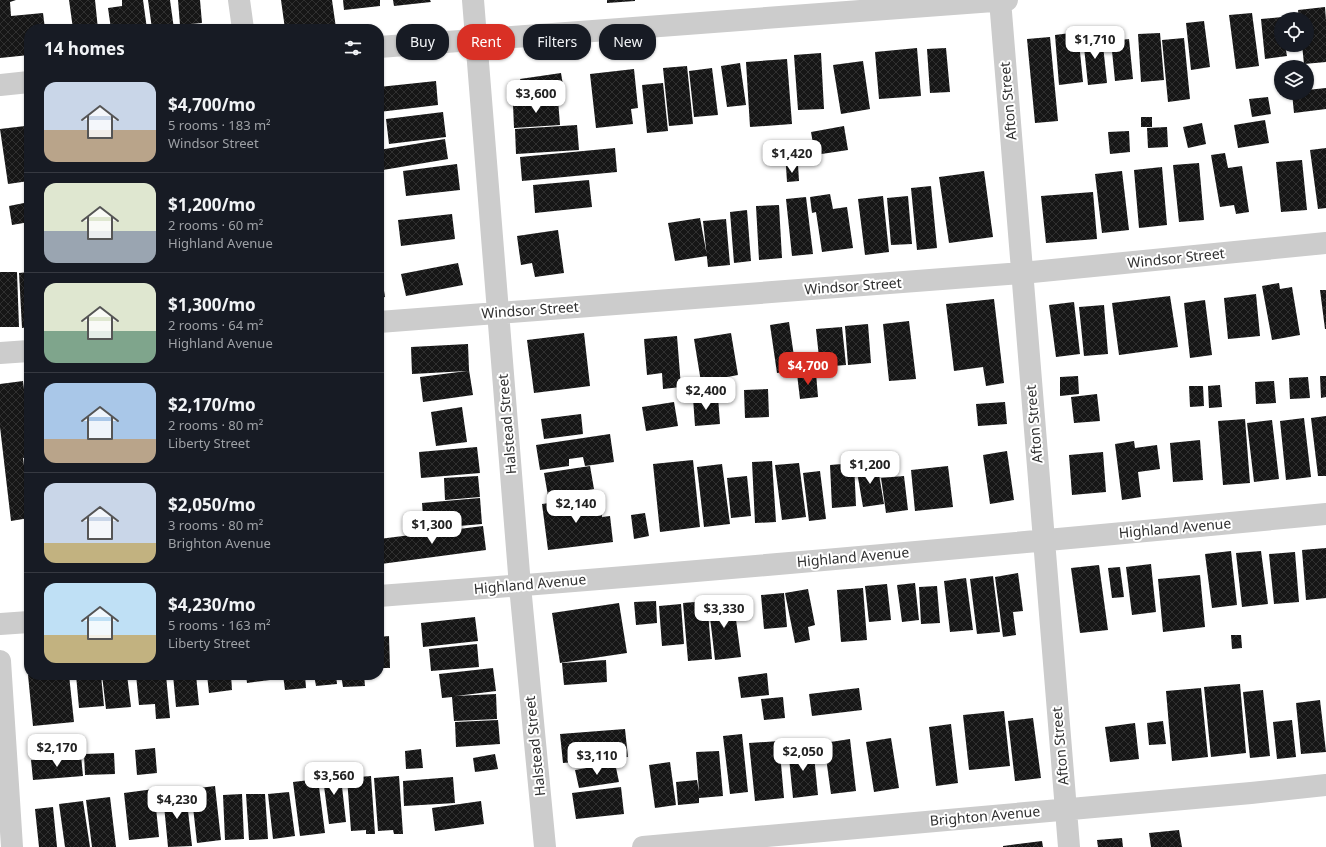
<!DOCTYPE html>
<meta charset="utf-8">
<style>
body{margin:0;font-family:"Noto Sans",sans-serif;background:#20242c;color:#f1f3f6;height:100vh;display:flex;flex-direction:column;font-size:15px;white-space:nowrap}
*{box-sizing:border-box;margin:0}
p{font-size:13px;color:#9ea1a6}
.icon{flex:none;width:22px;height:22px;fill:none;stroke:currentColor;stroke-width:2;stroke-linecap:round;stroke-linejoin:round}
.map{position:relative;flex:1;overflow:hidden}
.drawer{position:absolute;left:24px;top:24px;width:360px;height:656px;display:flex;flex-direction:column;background:#171b24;border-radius:16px;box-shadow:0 1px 3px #0004}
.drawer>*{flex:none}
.hud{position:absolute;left:396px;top:24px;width:380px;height:36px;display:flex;gap:8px}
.controls{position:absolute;left:1274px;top:12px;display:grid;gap:8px}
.controls a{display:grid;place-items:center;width:40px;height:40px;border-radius:50%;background:#171b24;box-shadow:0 1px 3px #0004;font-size:20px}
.price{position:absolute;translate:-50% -34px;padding:0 9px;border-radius:8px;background:#fff;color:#222;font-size:13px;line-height:26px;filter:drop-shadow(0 1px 2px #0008)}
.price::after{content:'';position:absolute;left:50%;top:24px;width:12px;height:9px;margin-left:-6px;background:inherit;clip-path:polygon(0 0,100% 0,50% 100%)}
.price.current{background:#d93025;color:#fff}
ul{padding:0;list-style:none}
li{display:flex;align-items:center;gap:12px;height:100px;padding:0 20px}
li+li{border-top:1px solid #363941}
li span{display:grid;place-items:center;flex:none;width:112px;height:80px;border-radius:12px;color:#555}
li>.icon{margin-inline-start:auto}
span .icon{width:48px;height:48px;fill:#fffc;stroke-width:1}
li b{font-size:17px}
h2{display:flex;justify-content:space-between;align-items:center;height:48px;padding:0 20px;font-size:17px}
.pill{padding:0 14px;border-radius:16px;background:#171b24;box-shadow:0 1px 3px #0004;font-size:14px;line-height:36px}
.pill.current{background:#d93025;color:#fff}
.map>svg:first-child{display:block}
.building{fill:url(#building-cross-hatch)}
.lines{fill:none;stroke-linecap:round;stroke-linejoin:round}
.minor{stroke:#ccc;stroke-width:22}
.labels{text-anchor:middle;stroke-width:4;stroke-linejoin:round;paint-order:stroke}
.street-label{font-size:14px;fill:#2f2f2f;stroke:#fff}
</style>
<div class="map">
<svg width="1326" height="847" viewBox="0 0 1326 847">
<defs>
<pattern id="building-cross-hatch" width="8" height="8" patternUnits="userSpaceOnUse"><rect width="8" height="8" fill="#161616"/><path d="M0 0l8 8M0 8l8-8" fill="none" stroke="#303030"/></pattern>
</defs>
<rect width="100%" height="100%" fill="#fff"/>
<path class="building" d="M0,0H16L10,2L11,16L43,13L45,29H29V55L0,58Z
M69,0H95L98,29H73Z
M122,0H143L147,29H111L108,8L122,6Z
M148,0H170L174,29H152Z
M178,0H200L202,23L180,25Z
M281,0H332L336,28L285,29Z
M343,0H380V6L344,10Z
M393,0H430L431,2L394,6Z
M607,0H635V1L607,3Z
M1325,7L1326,20V62L1304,64L1302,45H1307V19H1299L1298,10Z
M1252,13L1259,66L1236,69L1229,15Z
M1282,17V19H1281V45H1285L1287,56L1265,59L1261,19Z
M1204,21L1210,67L1191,70L1186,23Z
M1078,32L1083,82L1059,85L1055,35Z
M1160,33L1164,80L1141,82L1138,34Z
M1102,36L1107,83L1088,85L1083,38Z
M1050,37L1058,121L1035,123L1027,39Z
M1184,38L1190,99L1168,102L1162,40Z
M1129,39L1133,79L1115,81L1111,41Z
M917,48L921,96L879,99L875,52Z
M946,48L950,92L930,93L927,49Z
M821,53L824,109L798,110L794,55Z
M787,59L792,124L750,127L746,62Z
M863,61L870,109L841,114L833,65Z
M740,63L746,105L727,107L721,66Z
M687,66L693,124L669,126L663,68Z
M712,68L718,115L694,117L689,71Z
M634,69L638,108L631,109L633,124L596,128L590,74Z
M561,73L564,91L523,97L520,79Z
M436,81L438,105L379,112V87Z
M663,83L668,131L647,133L642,85Z
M1326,88V109L1294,113L1292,93H1307V90Z
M1268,97L1271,114L1252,117L1249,99Z
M558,100L560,125L514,128L513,104Z
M443,112L446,137L389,144L386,119Z
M1141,117H1152V127H1141Z
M1265,120L1269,143L1238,148L1234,125Z
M1202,123L1206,144L1188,148L1183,127Z
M577,125L579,150L516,154L515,129Z
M25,126L29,152V181L8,184L0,129Z
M844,126L848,150L815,155L811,132Z
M1167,127L1168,147L1148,148L1147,128Z
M1129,131L1130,152L1110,154L1108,132Z
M445,139L448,159L383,170L379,150Z
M615,148L617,172L522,181L520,157Z
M1326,148V208L1318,209L1310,150Z
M1225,153L1228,168L1242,166L1249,212L1236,214L1234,205L1220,207L1211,155Z
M1302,160L1307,210L1281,212L1276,162Z
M1199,163L1204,220L1179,222L1173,165Z
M457,164L460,190L406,196L403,171Z
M798,165L799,181L787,182L786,166Z
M1162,167L1167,225L1139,228L1134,170Z
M984,171L993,237L949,243L939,177Z
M1122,171L1129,230L1102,233L1095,174Z
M589,180L592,207L535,213L533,185Z
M931,186L937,248L917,250L911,188Z
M1093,192L1097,239L1046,243L1041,196Z
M830,194L833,209L847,207L853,248L822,252L816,212L812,213L810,197Z
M883,196L889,252L865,255L858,199Z
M908,196L912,244L891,245L887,198Z
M806,197L813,254L792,256L786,199Z
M29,202V222L12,225L9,206Z
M779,205L782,258L759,260L756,206Z
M747,210L751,261L734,263L730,212Z
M452,214L455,239L401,246L398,220Z
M700,218L707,256L675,261L668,223Z
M726,219L730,265L708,267L703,221Z
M558,230L564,273L535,277L532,263L521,265L517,236Z
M458,263L463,285L406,296L401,274Z
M0,272H17L19,327H0Z
M29,272V327L22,328L19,273Z
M381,272L385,297L379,298V273Z
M1279,283L1280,289L1292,287L1300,335L1272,340L1262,286Z
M1320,290H1326V329H1325Z
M1256,294L1260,336L1228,339L1224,298Z
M1170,296L1178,347L1119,355L1112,303Z
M994,299L1004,383L986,386L983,367L954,371L946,304Z
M1205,300L1212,355L1190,358L1184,303Z
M1074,302L1080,354L1056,357L1049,305Z
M1104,305L1108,354L1084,356L1079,307Z
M909,321L916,379L889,381L883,324Z
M789,322L796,370L777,373L770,325Z
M868,324L871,363L848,365L845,326Z
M842,327L846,365L820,367L816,329Z
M584,333L590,386L534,393L527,340Z
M731,333L738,375L701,382L694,339Z
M677,336L681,387L663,389L662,373L647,375L644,339Z
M468,344L469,370L473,395L423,402L420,377L467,371L412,374L411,347Z
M379,352H382V371H379Z
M816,373L818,397L800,399L797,374Z
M1078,376L1079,394L1060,396V377Z
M1320,376H1326V397L1321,398Z
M1308,377L1310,398L1290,399L1289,378Z
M23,381L29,433V457L23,458L27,487H29V518L11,521L0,427V384Z
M1274,381L1276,403L1256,404L1255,382Z
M1220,385L1222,407L1209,408L1208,386Z
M1189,386H1203L1204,406L1190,407Z
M768,389L769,417L745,418L744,390Z
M1097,394L1100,421L1074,423L1071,397Z
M718,397L720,424L695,426L693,398Z
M674,402L678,426L646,431L642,407Z
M1005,402L1007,424L978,426L976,404Z
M462,407L467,442L436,446L431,412Z
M581,414L583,434L544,439L541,419Z
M1326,416V476H1318L1311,418Z
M1304,418L1311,477L1286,480L1280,421Z
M1245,419L1250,483L1223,485L1218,421Z
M1272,420L1279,479L1254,482L1247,423Z
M610,434L614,462L585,466L583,457L569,459V466L540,470L536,445Z
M1200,440L1203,480L1173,482L1170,443Z
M1134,441L1135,448L1157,445L1160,469L1138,472L1141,497L1122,500L1115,444Z
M477,447L480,473L421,478L419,452Z
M1007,451L1014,500L990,504L983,455Z
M1103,452L1106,492L1072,495L1069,455Z
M693,460L700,527L660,532L653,464Z
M772,461L776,522L755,523L752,462Z
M799,463L806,517L782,520L775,465Z
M854,463L856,506L832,508L830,465Z
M877,463L884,504L863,507L856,466Z
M722,464L730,524L704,527L697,467Z
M590,466L594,489L548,496L544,473Z
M948,466L953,507L915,511L911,470Z
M820,471L826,519L809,521L803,473Z
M478,476L480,497L445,500L444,478Z
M747,476L751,516L731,518L727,478Z
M904,476L908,510L886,513L881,478Z
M600,496L602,517L610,516L613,542L548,550L542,504Z
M480,498L482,524L424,529L422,503Z
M645,513L649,536L634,539L631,515Z
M483,526L486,550L381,564L379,539Z
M1326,548V598L1306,600L1302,550Z
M1231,551L1237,605L1212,608L1205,554Z
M1261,551L1268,604L1242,607L1236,553Z
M1295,552L1299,602L1274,604L1269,554Z
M1151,564L1156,612L1132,615L1126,567Z
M1099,565L1108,630L1080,633L1071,568Z
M1120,567L1124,597L1112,598L1108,568Z
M1018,573L1023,611L1013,612L1016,635L1003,637L995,577Z
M1200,575L1205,627L1163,632L1158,579Z
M993,576L1000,632L977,634L970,579Z
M966,578L973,630L950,632L944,581Z
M915,583L919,620L902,622L897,585Z
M887,584L891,620L869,622L865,586Z
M937,586L940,623L921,624L919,587Z
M863,588L867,640L841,642L837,590Z
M808,589L815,625L808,627L810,640L795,643L785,593Z
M784,593L787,627L764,629L761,595Z
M733,597L741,657L715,660L708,600Z
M656,601L657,623L636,625L634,602Z
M707,601L712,659L688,661L683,603Z
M619,603L627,653L560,663L552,613Z
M681,604L684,644L662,646L659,606Z
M475,617L478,641L423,647L421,623Z
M1231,635H1241L1242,648L1232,649Z
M389,636L390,668H379V637Z
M477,644L479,667L431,671L429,649Z
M606,660L607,682L564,685L562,663Z
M493,668L496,691L456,696L496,694L497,719L454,721L452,697L442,698L439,674Z
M767,673L769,695L741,698L738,677Z
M28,675H69L74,722L33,726Z
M76,675H101L104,706L79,708Z
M102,675H127L131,707L106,709Z
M136,675H166L170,718L156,719L155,704L139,705Z
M173,675H196L199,705L176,707Z
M207,675H231L232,690L209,693Z
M246,675H269L270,680L247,683Z
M283,675H305L306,688L285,690Z
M314,675H336L337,684L316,686Z
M341,675H364L365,686L343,687Z
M1240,684L1246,753L1211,757L1204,687Z
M859,688L862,710L812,716L809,694Z
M1201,688L1208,757L1172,761L1166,691Z
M1263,690L1270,756L1250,758L1243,692Z
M783,697L785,718L764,720L761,699Z
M1320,700L1326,752L1301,754L1296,703Z
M1004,711L1010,766L969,770L963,715Z
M1033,718L1041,778L1015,781L1008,721Z
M498,720L500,744L456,747L455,722Z
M1292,720L1296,757L1277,759L1273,722Z
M1163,721L1166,744L1149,745L1147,723Z
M1135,723L1139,759L1110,762L1105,727Z
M951,724L958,783L936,786L929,727Z
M625,729L628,757L563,763L560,734Z
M742,734L748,792L730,794L723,736Z
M891,738L899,788L874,792L866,742Z
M850,739L856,791L831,794L824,743Z
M779,741L784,798L755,801L749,743Z
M813,746L818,795L793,798L788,748Z
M155,748L157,773L137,775L135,750Z
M421,749L423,768L406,769L405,751Z
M719,751L723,796L699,798V803L678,805L676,782L697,780L699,792L696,752Z
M114,753L115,774L85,775L84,754Z
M495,754L498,769L475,772L473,758Z
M81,756L83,776L33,780L31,760Z
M670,762L676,805L655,808L649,765Z
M615,763L619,782L579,788L575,770Z
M340,769L346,822L329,824L322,771Z
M371,776L375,834H366V830L351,831L347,778Z
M399,776L403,834H394L393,830L378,831L374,778Z
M453,777L455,803L404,806L403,781Z
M318,779L325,833L300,836L293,782Z
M215,786L221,840L197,843L191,789Z
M621,787L624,814L576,819L572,793Z
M154,789L159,837L129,840L124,793Z
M289,792L295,836L273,839L268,794Z
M186,793L192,846L168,847L163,795Z
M242,794L244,839L225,840L223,795Z
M246,794H265L268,839L249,840Z
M110,797L116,847H92L86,800Z
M83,801L90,847H65L59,804Z
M481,801L484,824L435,831L432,808Z
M53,807L57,847H39L35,809Z
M1179,830L1182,847H1151L1149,833Z
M1122,838L1123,847H1098L1097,840Z
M1042,841L1043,847H1003V846Z"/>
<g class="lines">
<path class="minor" d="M239,0L243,29
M473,0L520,586L545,847
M1000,0L1069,847
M379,47L1007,0
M0,85L29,82
M379,322L1022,273L1326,243
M0,353L29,351
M379,596C695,573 1011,544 1326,514
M0,624L29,622
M0,661L12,847
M643,847L1251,793L1326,785"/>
</g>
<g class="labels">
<g class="street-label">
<text transform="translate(1008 101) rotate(-95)" y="5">Afton Street</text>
<text transform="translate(1176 258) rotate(-6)" y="5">Windsor Street</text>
<text transform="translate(853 286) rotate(-4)" y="5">Windsor Street</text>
<text transform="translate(530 310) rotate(-4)" y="5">Windsor Street</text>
<text transform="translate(507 424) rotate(-95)" y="5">Halstead Street</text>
<text transform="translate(1034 424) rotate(-95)" y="5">Afton Street</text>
<text transform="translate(1175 528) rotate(-5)" y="5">Highland Avenue</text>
<text transform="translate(853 557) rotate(-5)" y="5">Highland Avenue</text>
<text transform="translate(530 584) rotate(-5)" y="5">Highland Avenue</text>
<text transform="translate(535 746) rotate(-96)" y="5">Halstead Street</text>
<text transform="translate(1060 746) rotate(-95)" y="5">Afton Street</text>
<text transform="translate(985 816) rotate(-5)" y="5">Brighton Avenue</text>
</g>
</g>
</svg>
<div class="controls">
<a><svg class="icon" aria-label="locate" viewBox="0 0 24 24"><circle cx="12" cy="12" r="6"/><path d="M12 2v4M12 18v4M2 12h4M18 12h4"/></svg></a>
<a><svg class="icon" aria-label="layers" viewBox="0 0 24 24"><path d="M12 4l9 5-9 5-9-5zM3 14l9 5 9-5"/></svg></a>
</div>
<b class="price" style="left:1095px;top:60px">$1,710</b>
<b class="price" style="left:536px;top:114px">$3,600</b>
<b class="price" style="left:792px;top:174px">$1,420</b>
<b class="price current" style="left:808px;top:386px">$4,700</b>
<b class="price" style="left:706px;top:411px">$2,400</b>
<b class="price" style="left:870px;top:485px">$1,200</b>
<b class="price" style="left:576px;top:524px">$2,140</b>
<b class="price" style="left:432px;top:545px">$1,300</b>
<b class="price" style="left:724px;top:629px">$3,330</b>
<b class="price" style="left:57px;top:768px">$2,170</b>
<b class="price" style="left:803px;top:772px">$2,050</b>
<b class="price" style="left:597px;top:776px">$3,110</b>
<b class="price" style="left:334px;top:796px">$3,560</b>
<b class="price" style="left:177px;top:820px">$4,230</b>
<div class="hud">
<a class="pill">Buy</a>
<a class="pill current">Rent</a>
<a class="pill">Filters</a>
<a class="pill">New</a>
</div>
<section class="drawer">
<h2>14 homes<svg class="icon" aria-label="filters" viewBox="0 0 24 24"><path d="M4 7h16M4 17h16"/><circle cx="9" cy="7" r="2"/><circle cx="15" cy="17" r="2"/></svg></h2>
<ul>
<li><span style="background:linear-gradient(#c9d6e8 60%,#b9a48a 0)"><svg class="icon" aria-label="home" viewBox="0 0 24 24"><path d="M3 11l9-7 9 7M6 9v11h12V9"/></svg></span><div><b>$4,700/mo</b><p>5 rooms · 183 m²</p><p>Windsor Street</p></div></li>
<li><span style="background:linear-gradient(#dfe7d0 60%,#9aa5b1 0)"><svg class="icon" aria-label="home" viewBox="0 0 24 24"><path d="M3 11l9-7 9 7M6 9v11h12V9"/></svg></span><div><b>$1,200/mo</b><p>2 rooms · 60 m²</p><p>Highland Avenue</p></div></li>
<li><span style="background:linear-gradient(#dfe7d0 60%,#7fa58c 0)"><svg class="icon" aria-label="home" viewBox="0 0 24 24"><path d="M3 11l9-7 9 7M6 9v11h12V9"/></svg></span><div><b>$1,300/mo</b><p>2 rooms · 64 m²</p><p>Highland Avenue</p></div></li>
<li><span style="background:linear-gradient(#a9c7e8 70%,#b9a48a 0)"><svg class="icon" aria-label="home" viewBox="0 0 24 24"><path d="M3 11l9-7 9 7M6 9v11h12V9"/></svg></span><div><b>$2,170/mo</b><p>2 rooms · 80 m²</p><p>Liberty Street</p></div></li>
<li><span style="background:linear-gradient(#c9d6e8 75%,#c2b280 0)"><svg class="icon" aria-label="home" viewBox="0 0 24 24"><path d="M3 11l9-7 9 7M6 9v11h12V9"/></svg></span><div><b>$2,050/mo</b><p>3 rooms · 80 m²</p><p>Brighton Avenue</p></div></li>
<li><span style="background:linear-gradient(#bfe0f5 65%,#c2b280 0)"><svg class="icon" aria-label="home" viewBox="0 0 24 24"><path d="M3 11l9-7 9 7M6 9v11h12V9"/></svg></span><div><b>$4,230/mo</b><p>5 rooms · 163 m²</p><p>Liberty Street</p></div></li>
</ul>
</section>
</div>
